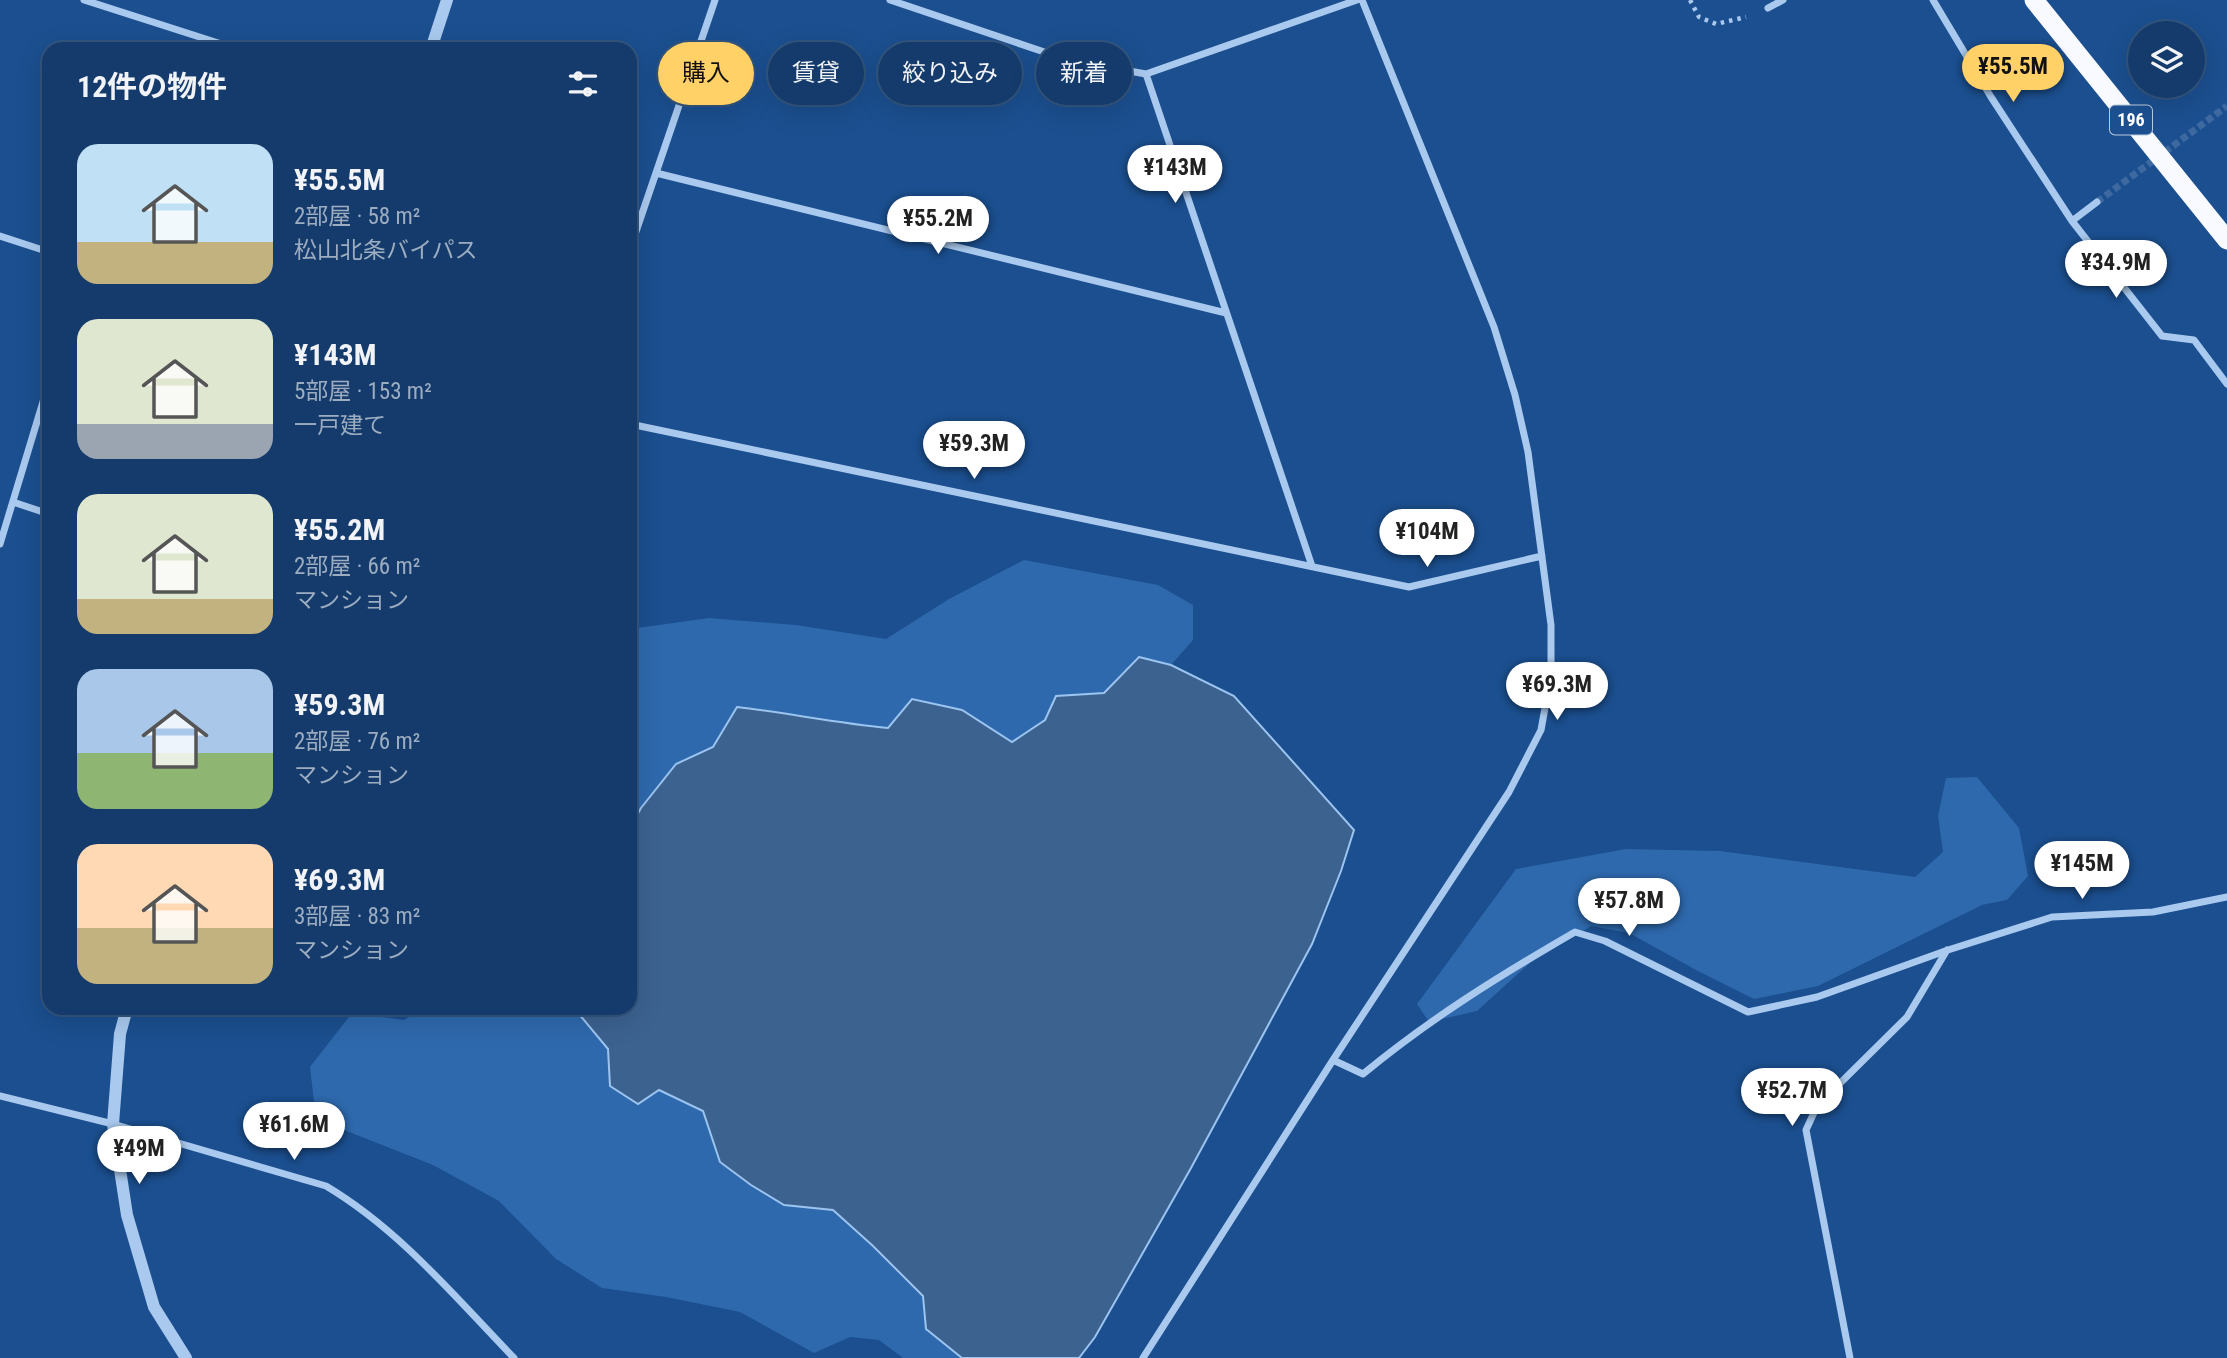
<!DOCTYPE html>
<html lang="ja">
<meta charset="utf-8">
<style>
body{margin:0;font-family:"Roboto Condensed","Noto Sans JP",sans-serif;background:#214673;color:#f1f3f6;height:100vh;display:flex;flex-direction:column;font-size:26px;white-space:nowrap}
*{box-sizing:border-box;margin:0}
p{font-size:23px;color:#9dadc1}
.icon{flex:none;width:38px;height:38px;fill:none;stroke:currentColor;stroke-width:2;stroke-linecap:round;stroke-linejoin:round}
.map{position:relative;flex:1;overflow:hidden}
.panel{position:absolute;left:42px;top:42px;width:595px;height:973px;display:flex;flex-direction:column;background:#143b6b;border-radius:21px;box-shadow:0 7px 28px #0002,0 0 0 2px #33557e}
.panel>*{flex:none}
.banner{position:absolute;left:658px;top:42px;width:665px;height:63px;display:flex;gap:14px}
.buttons{position:absolute;left:2128px;top:21px;display:grid;gap:14px}
.buttons a{display:grid;place-items:center;width:77px;height:77px;border-radius:50%;background:#143b6b;box-shadow:0 7px 28px #0002,0 0 0 2px #33557e;font-size:35px}
.price{position:absolute;translate:-50% -60px;padding:0 16px;border-radius:24px;background:#fff;color:#222;font-size:23px;line-height:46px;filter:drop-shadow(0 2px 4px #0008)}
.price::after{content:'';position:absolute;left:50%;top:42px;width:21px;height:16px;margin-left:-10px;background:inherit;clip-path:polygon(0 0,100% 0,50% 100%)}
.price.active{background:#ffd166;color:#111}
ul{padding:0;list-style:none}
li{display:flex;align-items:center;gap:21px;height:175px;padding:0 35px}
li span{display:grid;place-items:center;flex:none;width:196px;height:140px;border-radius:21px;color:#555}
li>.icon{margin-inline-start:auto}
span .icon{width:84px;height:84px;fill:#fffc;stroke-width:1}
li b{font-size:30px}
h2{display:flex;justify-content:space-between;align-items:center;height:84px;padding:0 35px;font-size:30px}
.pill{padding:0 24px;border-radius:32px;background:#143b6b;box-shadow:0 7px 28px #0002,0 0 0 2px #33557e;font-size:24px;line-height:63px}
.pill.active{background:#ffd166;color:#111}
.map>svg:first-child{display:block}
.green{fill:#2e69ad}
.water{fill:#3c6290;stroke:#9cc4f0;stroke-width:2}
.lines{fill:none;stroke-linecap:round;stroke-linejoin:round}
.minor-tunnel{stroke:#3d69a0;stroke-width:7;stroke-dasharray:7 3.5;stroke-linecap:butt}
.path{stroke:#a9c9ee;stroke-width:4.5;stroke-dasharray:3.5 5;stroke-linecap:butt}
.minor{stroke:#a9c9ee;stroke-width:7}
.tertiary{stroke:#a9c9ee;stroke-width:12}
.trunk{stroke:#f8faff;stroke-width:19}
.labels{text-anchor:middle;stroke-width:5;stroke-linejoin:round;paint-order:stroke}
.shield{fill:#1b4f8f;stroke:#bbcadd;stroke-width:2}
.shield-label{font-size:18px;font-weight:bold;fill:#fff}
</style>
<div class="map">
<svg width="2227" height="1358" viewBox="0 0 2227 1358">
<rect width="100%" height="100%" fill="#1b4f8f"/>
<path class="green" d="M1024,560L1158,585L1193,605V640L1171,665L1139,657L1104,693L1056,696L1045,720L1012,742L962,710L888,728L841,724L800,715L737,707L713,747L676,764L641,808L630,828V629L709,618L796,625L886,639L949,599Z
M1977,777L2019,828L2028,876L2007,900L1982,905L1818,986L1754,999L1696,970L1629,933L1591,926L1530,963L1477,1011L1429,1022L1417,1004L1516,869L1626,849L1720,851L1915,877L1943,852L1938,816L1946,778Z
M423,1008H574L608,1049L611,1086L659,1090L704,1111L720,1162L751,1185L784,1205L832,1210L873,1246L923,1296L926,1329L962,1358H903L879,1340L850,1337L814,1353L740,1312L666,1297L602,1288L556,1259L499,1201L433,1165L316,1119L310,1067L352,1013L404,1020Z"/>
<path class="water" d="M1139,657L1171,665L1234,696L1354,830L1341,871L1312,944L1191,1168L1095,1337L1079,1358H962L926,1329L923,1296L873,1246L833,1210L784,1205L751,1185L720,1162L703,1111L659,1090L638,1104L610,1086L608,1049L574,1008H630V828L641,808L676,764L713,747L737,707C788,713 837,723 888,728L912,699L962,710L1012,742L1045,720L1056,696L1104,693Z"/>
<g class="lines">
<path class="minor-tunnel" d="M2097,202L2227,106"/>
<path class="path" d="M1690,0L1699,17L1716,24L1746,17"/>
<path class="minor" d="M84,0L237,49
M890,0L1068,60L1146,74L1312,566
M1933,0L1991,97L2072,221
M1768,8L1783,0
M1146,74L1357,0
M656,173L1226,313
M2097,202L2072,221L2162,336L2194,340L2227,384
M0,236L49,252
M630,249L715,0
M630,424L1409,587L1542,556
M13,502L49,514
M0,544L49,382
M1333,1060L1363,1074C1431,1018 1499,976 1575,932L1605,941L1748,1012L1817,997L1948,950L2052,917L2153,912L2227,897
M0,1096L113,1124L326,1186C400,1230 455,1297 514,1358
M1143,1358L1333,1060L1509,792L1541,730L1551,675V625L1528,452L1515,395L1494,327L1362,0
M1850,1358L1806,1130L1817,1106L1907,1017L1947,950"/>
<path class="tertiary" d="M431,49L447,0
M127,1008L120,1034L113,1124L127,1215L154,1307L186,1358"/>
<path class="trunk" d="M2034,0L2227,240"/>
</g>
<g class="labels">
<rect class="shield" x="2110" y="105.5" width="42" height="29" rx="5"/>
<g class="shield-label">
<text x="2131" y="126">196</text>
</g>
</g>
</svg>
<div class="buttons">
<a><svg class="icon" aria-label="layers" viewBox="0 0 24 24"><path d="M12 4l9 5-9 5-9-5zM3 14l9 5 9-5"/></svg></a>
</div>
<b class="price active" style="left:2013px;top:104px">¥55.5M</b>
<b class="price" style="left:1175px;top:205px">¥143M</b>
<b class="price" style="left:938px;top:256px">¥55.2M</b>
<b class="price" style="left:2116px;top:300px">¥34.9M</b>
<b class="price" style="left:974px;top:481px">¥59.3M</b>
<b class="price" style="left:1427px;top:569px">¥104M</b>
<b class="price" style="left:1557px;top:722px">¥69.3M</b>
<b class="price" style="left:2082px;top:901px">¥145M</b>
<b class="price" style="left:1629px;top:938px">¥57.8M</b>
<b class="price" style="left:1792px;top:1128px">¥52.7M</b>
<b class="price" style="left:294px;top:1162px">¥61.6M</b>
<b class="price" style="left:139px;top:1186px">¥49M</b>
<div class="banner">
<a class="pill active">購入</a>
<a class="pill">賃貸</a>
<a class="pill">絞り込み</a>
<a class="pill">新着</a>
</div>
<section class="panel">
<h2>12件の物件<svg class="icon" aria-label="filters" viewBox="0 0 24 24"><path d="M4 7h16M4 17h16"/><circle cx="9" cy="7" r="2"/><circle cx="15" cy="17" r="2"/></svg></h2>
<ul>
<li><span style="background:linear-gradient(#bfe0f5 70%,#c2b280 0)"><svg class="icon" aria-label="home" viewBox="0 0 24 24"><path d="M3 11l9-7 9 7M6 9v11h12V9"/></svg></span><div><b>¥55.5M</b><p>2部屋 · 58 m²</p><p>松山北条バイパス</p></div></li>
<li><span style="background:linear-gradient(#dfe7d0 75%,#9aa5b1 0)"><svg class="icon" aria-label="home" viewBox="0 0 24 24"><path d="M3 11l9-7 9 7M6 9v11h12V9"/></svg></span><div><b>¥143M</b><p>5部屋 · 153 m²</p><p>一戸建て</p></div></li>
<li><span style="background:linear-gradient(#dfe7d0 75%,#c2b280 0)"><svg class="icon" aria-label="home" viewBox="0 0 24 24"><path d="M3 11l9-7 9 7M6 9v11h12V9"/></svg></span><div><b>¥55.2M</b><p>2部屋 · 66 m²</p><p>マンション</p></div></li>
<li><span style="background:linear-gradient(#a9c7e8 60%,#8fb573 0)"><svg class="icon" aria-label="home" viewBox="0 0 24 24"><path d="M3 11l9-7 9 7M6 9v11h12V9"/></svg></span><div><b>¥59.3M</b><p>2部屋 · 76 m²</p><p>マンション</p></div></li>
<li><span style="background:linear-gradient(#ffd9b3 60%,#c2b280 0)"><svg class="icon" aria-label="home" viewBox="0 0 24 24"><path d="M3 11l9-7 9 7M6 9v11h12V9"/></svg></span><div><b>¥69.3M</b><p>3部屋 · 83 m²</p><p>マンション</p></div></li>
</ul>
</section>
</div>
